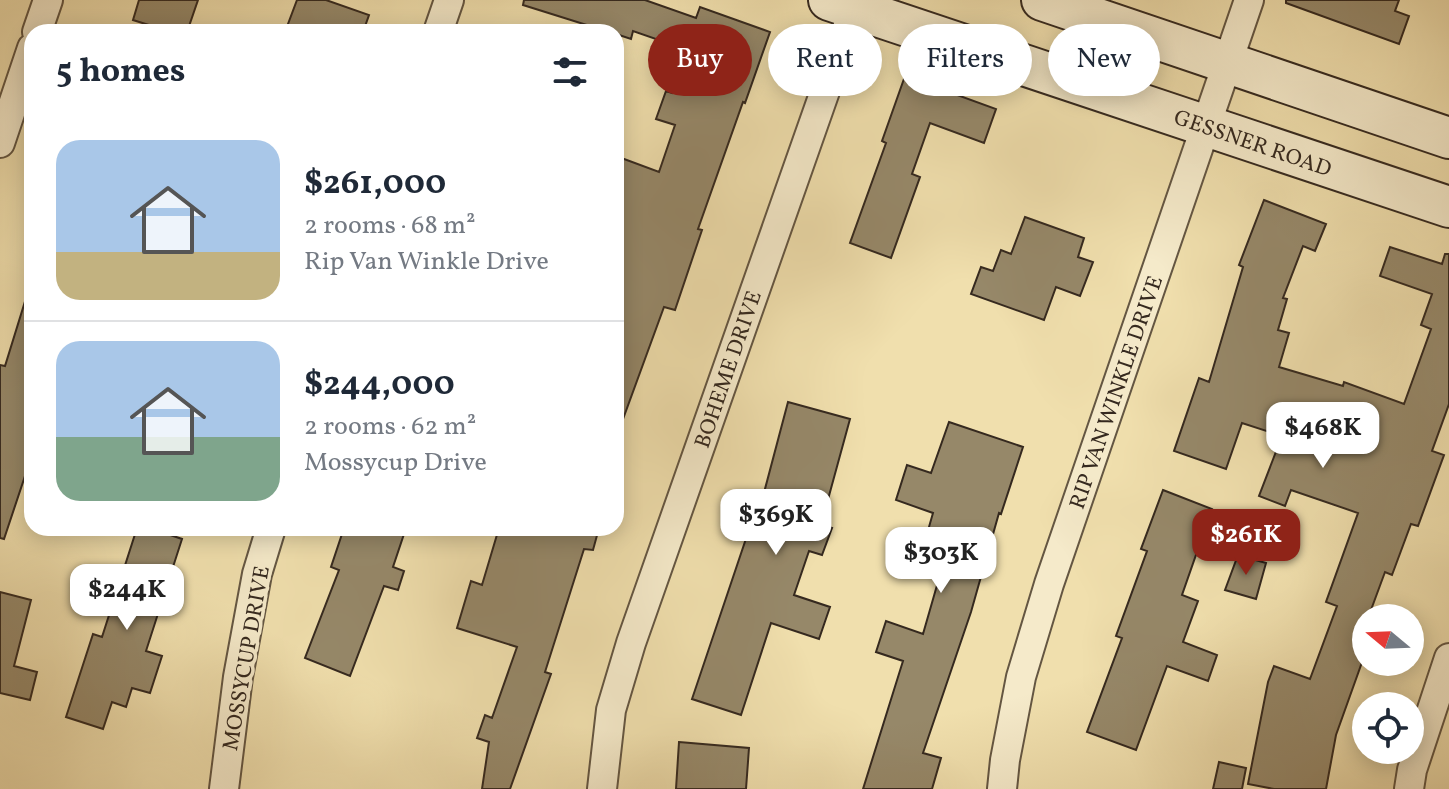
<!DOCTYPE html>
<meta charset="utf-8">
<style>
body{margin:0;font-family:Vollkorn,serif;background:#f2f2f3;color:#1f2937;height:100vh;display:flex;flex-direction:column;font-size:30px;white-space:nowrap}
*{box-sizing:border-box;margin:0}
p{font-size:26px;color:#747a83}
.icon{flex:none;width:44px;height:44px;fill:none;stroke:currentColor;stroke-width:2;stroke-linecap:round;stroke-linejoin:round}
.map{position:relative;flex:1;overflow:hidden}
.sheet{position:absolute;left:24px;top:24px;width:600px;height:512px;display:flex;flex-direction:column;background:#fff;border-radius:24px;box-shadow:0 4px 20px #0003}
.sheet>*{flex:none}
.top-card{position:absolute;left:648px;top:24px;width:680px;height:72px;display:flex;gap:16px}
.needle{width:52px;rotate:289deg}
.controls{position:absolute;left:1352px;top:604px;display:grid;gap:16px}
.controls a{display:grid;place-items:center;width:72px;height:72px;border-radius:50%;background:#fff;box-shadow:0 4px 20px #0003;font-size:40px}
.price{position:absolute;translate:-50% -68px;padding:0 18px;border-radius:16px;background:#fff;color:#222;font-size:26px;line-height:52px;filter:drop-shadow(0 2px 4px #0008)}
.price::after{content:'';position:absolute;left:50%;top:48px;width:24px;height:18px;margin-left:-12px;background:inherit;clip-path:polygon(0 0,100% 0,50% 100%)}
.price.active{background:#8f2418;color:#fff}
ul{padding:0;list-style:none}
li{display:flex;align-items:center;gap:24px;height:200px;padding:0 32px}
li+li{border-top:2px solid #e0e1e3}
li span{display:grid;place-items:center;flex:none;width:224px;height:160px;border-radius:24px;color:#555}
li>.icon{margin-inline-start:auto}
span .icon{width:96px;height:96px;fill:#fffc;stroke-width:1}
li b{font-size:34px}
h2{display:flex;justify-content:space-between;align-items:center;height:96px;padding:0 32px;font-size:34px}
.chip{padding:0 28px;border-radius:36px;background:#fff;box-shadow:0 4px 20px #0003;font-size:28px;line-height:72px}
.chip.active{background:#8f2418;color:#fff}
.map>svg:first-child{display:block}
.building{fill:#968869;stroke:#35291f;stroke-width:2}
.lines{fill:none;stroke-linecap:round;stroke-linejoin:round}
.street-casing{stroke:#645642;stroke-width:32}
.secondary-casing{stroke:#35291f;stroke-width:44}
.street{stroke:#f5eaca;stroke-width:28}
.secondary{stroke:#f5eaca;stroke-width:40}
.labels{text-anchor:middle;stroke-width:7;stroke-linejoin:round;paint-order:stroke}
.street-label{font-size:22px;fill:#35291f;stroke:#f5eaca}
</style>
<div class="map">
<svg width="1449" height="789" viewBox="0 0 1449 789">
<rect width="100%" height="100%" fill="#f0dfad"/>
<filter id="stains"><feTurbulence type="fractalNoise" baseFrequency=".0025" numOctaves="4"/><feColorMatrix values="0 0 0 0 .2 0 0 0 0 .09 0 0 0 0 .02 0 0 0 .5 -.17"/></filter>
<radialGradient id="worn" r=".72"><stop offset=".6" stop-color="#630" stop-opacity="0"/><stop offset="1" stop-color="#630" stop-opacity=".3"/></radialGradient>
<path class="building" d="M139,0H198L187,32H171L133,20Z
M297,0H326L369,15L363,32H285Z
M524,0H645L696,18L700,7L770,32L745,103L743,102L698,229L702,230L675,310L664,307L619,430L616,429V156L659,172L675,125L656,119L666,91L672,93L688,50L633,31L631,39L616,34V32H609L523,5Z
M1286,0H1399L1395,11L1409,16L1399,44L1286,3Z
M905,76L996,109L984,143L930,123L912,174L920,177L891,258L850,243L886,143L882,141Z
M1264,200L1326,224L1315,251L1303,246L1283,298L1287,299L1278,330L1289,333L1279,367L1343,386L1344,382L1404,404L1431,329L1421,325L1432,294L1380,276L1390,247L1442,264L1445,254H1449V404L1432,451L1444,455L1418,526L1411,524L1392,575L1385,572L1368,618H1366V651L1336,735L1326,789H1274L1248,784L1268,682L1274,666L1310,679L1337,606L1326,602L1358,513L1291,490L1285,506L1259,496L1282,436L1242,423L1226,469L1174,451L1199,378L1209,382L1243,267L1239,265Z
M1025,217L1084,238L1078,257L1093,262L1080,296L1056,287L1044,320L971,294L981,267L993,271L1001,250L1011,254Z
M27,295L32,296V455L4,539L0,538V365L5,366Z
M788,402L850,419L821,525L832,528L822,555L809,551L794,595L830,607L819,639L771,623L741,715L692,699L758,503L761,504Z
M949,422L1023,447L1001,514L999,513L971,612L923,753L941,758L932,789H863L903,661L876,652L886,621L923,634L946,554L923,548L933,513L896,500L907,465L931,473Z
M1163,490L1212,509L1182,595L1198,601L1183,642L1217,655L1208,681L1167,666L1136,750L1087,732L1122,638L1116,636L1147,551L1141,549Z
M137,528H150L182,539L146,651L162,656L150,693L132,688L126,707L112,702L103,729L66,717L93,634L102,637Z
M344,528H406L393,567L404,571L398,590L384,586L350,676L305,658L339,570L331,567Z
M499,528H599L593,550L584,549L545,672L551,674L510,789H482L489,742L477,738L485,715L492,718L517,647L457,628L471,581L482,585Z
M1238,555L1266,563L1256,599L1225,590Z
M0,592L31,600L14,666L37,672L30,700L0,693Z
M679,742L749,748L746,789H676Z
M1219,762L1246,768L1242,789H1213Z"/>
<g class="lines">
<g class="street-casing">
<path id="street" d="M37,32L48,0
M438,32L449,0
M0,143L32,48
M224,789L238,677L257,574L271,528
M602,789L611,710L631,643L857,0
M1002,789L1005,760L1021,677L1049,584L1249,0
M1409,789L1412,770L1449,658"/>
</g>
<g class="secondary-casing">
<path id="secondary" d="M829,0L1449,207
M1042,0L1449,138"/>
</g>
<use href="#street" class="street"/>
<use href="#secondary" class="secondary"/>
</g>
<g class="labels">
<g class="street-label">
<text transform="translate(1253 142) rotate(19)" y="8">GESSNER ROAD</text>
<text transform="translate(727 369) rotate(-71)" y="8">BOHEME DRIVE</text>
<text transform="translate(1115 392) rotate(-71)" y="8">RIP VAN WINKLE DRIVE</text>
<text transform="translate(245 658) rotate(-80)" y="8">MOSSYCUP DRIVE</text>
</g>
</g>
<rect width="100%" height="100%" filter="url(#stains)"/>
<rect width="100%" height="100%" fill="url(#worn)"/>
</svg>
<div class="controls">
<a><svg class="needle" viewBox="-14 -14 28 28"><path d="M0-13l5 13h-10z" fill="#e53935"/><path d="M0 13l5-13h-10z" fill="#747a83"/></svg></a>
<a><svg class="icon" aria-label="locate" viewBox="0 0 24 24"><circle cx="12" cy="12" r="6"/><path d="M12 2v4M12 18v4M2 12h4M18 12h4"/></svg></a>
</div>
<b class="price" style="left:1323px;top:470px">$468K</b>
<b class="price" style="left:776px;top:557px">$369K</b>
<b class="price active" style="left:1246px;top:577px">$261K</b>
<b class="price" style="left:941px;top:595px">$303K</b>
<b class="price" style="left:127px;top:632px">$244K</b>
<div class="top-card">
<a class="chip active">Buy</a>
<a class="chip">Rent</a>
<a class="chip">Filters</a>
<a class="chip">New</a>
</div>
<section class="sheet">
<h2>5 homes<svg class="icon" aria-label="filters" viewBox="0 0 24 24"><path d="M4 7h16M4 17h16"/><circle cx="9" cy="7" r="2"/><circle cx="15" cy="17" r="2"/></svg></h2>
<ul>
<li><span style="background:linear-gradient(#a9c7e8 70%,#c2b280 0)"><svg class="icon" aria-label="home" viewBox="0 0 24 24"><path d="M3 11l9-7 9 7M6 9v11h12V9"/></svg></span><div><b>$261,000</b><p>2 rooms · 68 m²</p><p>Rip Van Winkle Drive</p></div></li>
<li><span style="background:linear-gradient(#a9c7e8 60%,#7fa58c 0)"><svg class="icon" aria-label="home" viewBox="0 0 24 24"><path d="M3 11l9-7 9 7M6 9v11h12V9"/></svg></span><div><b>$244,000</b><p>2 rooms · 62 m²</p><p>Mossycup Drive</p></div></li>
</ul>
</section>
</div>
